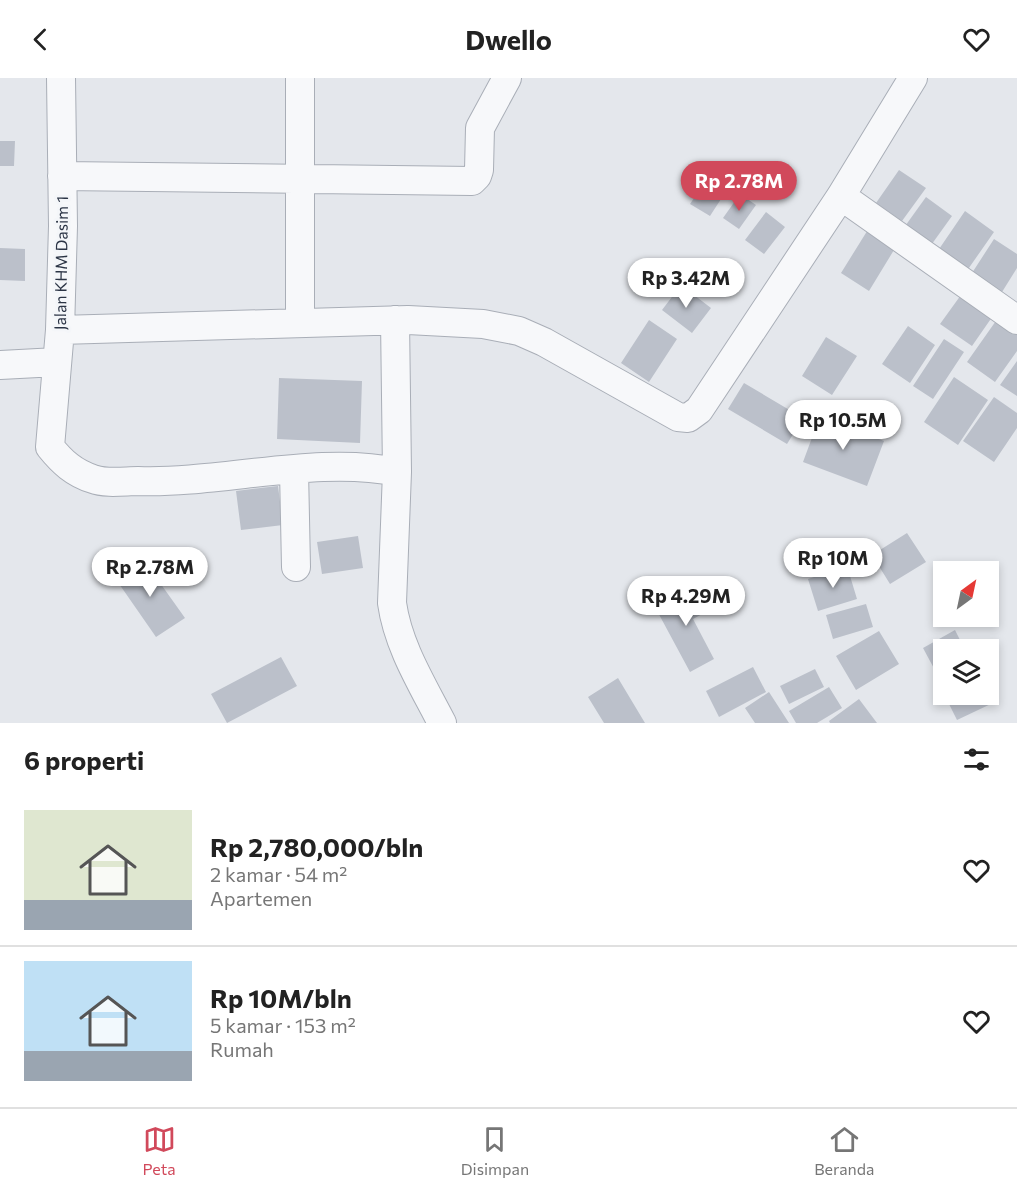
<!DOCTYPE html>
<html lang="id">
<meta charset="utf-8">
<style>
body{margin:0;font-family:Commissioner,sans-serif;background:#f2f2f2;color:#222;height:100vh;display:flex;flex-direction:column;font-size:22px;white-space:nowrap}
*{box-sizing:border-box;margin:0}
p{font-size:20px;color:#767676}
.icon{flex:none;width:33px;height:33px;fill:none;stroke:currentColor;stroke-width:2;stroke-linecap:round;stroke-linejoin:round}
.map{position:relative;height:645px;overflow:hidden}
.side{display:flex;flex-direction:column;background:#fff;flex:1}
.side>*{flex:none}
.needle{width:39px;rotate:33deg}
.tools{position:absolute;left:933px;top:483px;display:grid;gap:12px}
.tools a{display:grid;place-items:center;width:66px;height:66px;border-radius:0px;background:#fff;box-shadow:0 3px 9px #0003;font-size:30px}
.price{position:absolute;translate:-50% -51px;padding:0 14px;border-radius:21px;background:#fff;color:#222;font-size:20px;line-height:39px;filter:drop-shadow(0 2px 3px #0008)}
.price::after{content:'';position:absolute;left:50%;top:36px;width:18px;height:14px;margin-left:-9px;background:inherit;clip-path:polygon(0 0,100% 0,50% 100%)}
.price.active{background:#d1495b;color:#fff}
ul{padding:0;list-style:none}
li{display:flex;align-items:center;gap:18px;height:150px;padding:0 24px}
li+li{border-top:2px solid #e0e0e0}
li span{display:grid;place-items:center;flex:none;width:168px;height:120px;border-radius:0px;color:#555}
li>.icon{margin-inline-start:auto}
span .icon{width:72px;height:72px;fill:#fffc;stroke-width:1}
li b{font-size:26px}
h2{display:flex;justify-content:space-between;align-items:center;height:72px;padding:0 24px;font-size:26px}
header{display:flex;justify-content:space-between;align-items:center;height:78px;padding:0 24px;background:#fff;font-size:27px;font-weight:700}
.menu{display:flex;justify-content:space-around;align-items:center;height:84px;border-top:2px solid #e0e0e0;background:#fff;font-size:16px;color:#767676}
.menu a{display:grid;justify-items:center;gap:3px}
.menu .active{color:#d1495b}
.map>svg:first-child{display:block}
.building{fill:#bbc0ca}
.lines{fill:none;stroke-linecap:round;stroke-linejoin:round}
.minor-casing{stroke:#a9aeb7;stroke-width:30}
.minor{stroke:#f7f8fa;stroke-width:28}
.labels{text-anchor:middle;stroke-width:6;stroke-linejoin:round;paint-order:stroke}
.street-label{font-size:16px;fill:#2b3445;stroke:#f4f6f9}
</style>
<header><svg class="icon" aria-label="back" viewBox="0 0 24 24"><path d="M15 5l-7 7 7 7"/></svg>Dwello<svg class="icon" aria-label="heart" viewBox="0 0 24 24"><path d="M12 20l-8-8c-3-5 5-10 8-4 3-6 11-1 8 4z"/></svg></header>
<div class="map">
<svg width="1017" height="645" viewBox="0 0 1017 645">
<rect width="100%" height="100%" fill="#e4e7ec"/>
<path class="building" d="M0,63H15L14,88H0Z
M713,92L732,104L710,138L690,126Z
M899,92L926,110L902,143L876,125Z
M740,116L756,127L739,151L723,140Z
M926,119L952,138L929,170L903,151Z
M965,133L994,154L964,197L935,177Z
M766,134L785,149L764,176L745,162Z
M869,150L897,167L869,213L841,195Z
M994,161L1017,176V190L1002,214L972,195Z
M0,170L25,171V203L0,202Z
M681,207L711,230L692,255L662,232Z
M966,210L997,232L972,268L940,246Z
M998,240L1017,253V273L995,304L967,284Z
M649,242L677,261L649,304L621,285Z
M908,248L935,267L910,305L882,286Z
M826,259L857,278L832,317L802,298Z
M944,261L964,274L933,321L913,308Z
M1017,283V318L1000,307Z
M954,299L988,322L958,367L924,344Z
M279,300L362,303L360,365L277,361Z
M744,305L803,340L787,366L728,331Z
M994,319L1017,335V350L994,384L963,363Z
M820,338L884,363L867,408L803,384Z
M278,408L283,447L241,452L236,413Z
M907,455L926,484L890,506L872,477Z
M358,458L363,490L322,496L317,464Z
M143,481L185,540L156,559L115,500Z
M847,488L857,521L818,533L808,501Z
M693,508L706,534L693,541L714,581L690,594L655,529Z
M866,526L873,549L833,561L826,537Z
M955,552L965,572H944V609L923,570Z
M879,553L899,586L856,612L836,578Z
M281,579L297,608L227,645L211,616Z
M753,589L766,614L719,639L706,613Z
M815,591L824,609L789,626L780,608Z
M618,600L645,645H604L588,619Z
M829,609L842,630L817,645H796L789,633Z
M988,612L995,624L957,642L944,616H988Z
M769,614L789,645H755L745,630Z
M859,621L877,645H830L829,643Z"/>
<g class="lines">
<g class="minor-casing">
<path id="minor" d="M61,0L63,148L60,252L50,369C62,384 74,395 93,401C106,406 125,403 138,403C220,406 318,377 397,394
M62,98L472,103L477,98L479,92L480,50L507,0
M841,118L1017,242
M395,242L397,394L392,525C398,568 422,606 442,645
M300,245V0
M60,252L408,242L483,246L519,253L544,264L678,339L688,340L699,332L841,118L913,0
M0,287L57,284
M294,392L296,489"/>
</g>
<use href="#minor" class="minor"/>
</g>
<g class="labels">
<g class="street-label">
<text transform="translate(61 185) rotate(-89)" y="6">Jalan KHM Dasim 1</text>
</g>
</g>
</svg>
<div class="tools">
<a><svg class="needle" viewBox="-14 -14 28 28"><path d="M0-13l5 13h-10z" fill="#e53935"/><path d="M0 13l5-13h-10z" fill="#767676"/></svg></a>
<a><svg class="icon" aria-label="layers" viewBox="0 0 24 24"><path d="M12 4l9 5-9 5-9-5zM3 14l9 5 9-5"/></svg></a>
</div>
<b class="price active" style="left:739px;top:134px">Rp 2.78M</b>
<b class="price" style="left:686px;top:231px">Rp 3.42M</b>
<b class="price" style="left:843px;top:373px">Rp 10.5M</b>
<b class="price" style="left:833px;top:511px">Rp 10M</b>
<b class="price" style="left:150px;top:520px">Rp 2.78M</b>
<b class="price" style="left:686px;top:549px">Rp 4.29M</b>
</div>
<section class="side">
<h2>6 properti<svg class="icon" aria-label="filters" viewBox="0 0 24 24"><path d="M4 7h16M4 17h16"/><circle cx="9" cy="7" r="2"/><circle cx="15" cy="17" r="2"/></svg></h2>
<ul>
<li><span style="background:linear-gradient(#dfe7d0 75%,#9aa5b1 0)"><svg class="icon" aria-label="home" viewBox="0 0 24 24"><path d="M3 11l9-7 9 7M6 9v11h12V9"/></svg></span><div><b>Rp 2,780,000/bln</b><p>2 kamar · 54 m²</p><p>Apartemen</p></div><svg class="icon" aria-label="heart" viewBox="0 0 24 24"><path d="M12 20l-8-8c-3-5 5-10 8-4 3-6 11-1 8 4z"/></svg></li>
<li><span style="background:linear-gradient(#bfe0f5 75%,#9aa5b1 0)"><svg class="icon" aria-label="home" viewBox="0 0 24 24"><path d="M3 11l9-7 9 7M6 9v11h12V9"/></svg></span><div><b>Rp 10M/bln</b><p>5 kamar · 153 m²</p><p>Rumah</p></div><svg class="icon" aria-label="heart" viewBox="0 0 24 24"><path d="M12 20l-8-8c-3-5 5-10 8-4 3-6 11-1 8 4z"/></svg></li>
</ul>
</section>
<nav class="menu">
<a class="active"><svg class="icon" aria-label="map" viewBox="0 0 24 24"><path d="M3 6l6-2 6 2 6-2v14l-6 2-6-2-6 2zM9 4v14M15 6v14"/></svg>Peta</a>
<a><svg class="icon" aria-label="saved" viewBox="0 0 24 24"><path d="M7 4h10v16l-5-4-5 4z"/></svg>Disimpan</a>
<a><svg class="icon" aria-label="home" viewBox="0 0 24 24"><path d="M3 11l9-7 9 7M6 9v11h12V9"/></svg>Beranda</a>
</nav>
